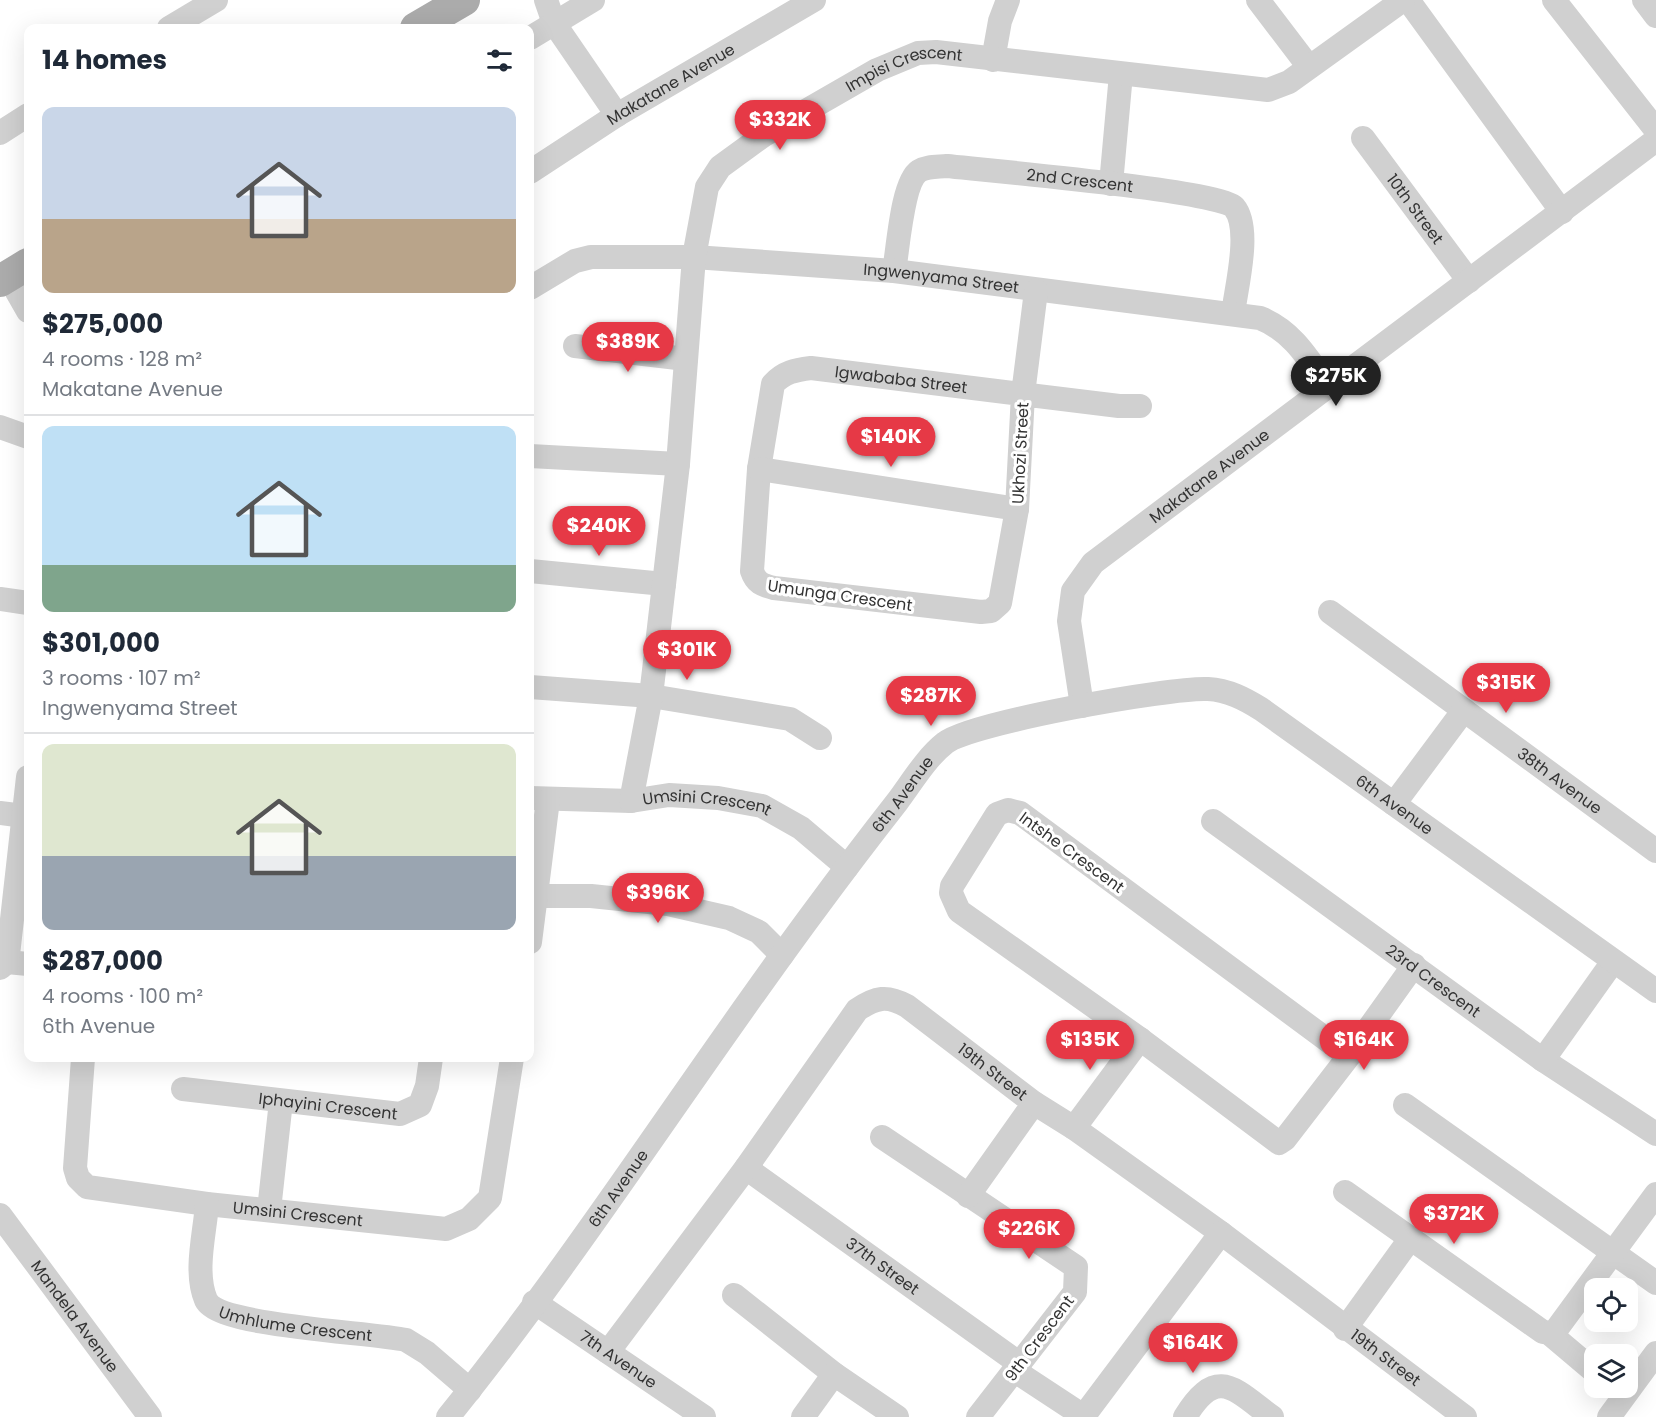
<!DOCTYPE html>
<meta charset="utf-8">
<style>
body{margin:0;font-family:Poppins,sans-serif;background:#f6f6f7;color:#1f2937;height:100vh;display:flex;flex-direction:column;font-size:22px;white-space:nowrap}
*{box-sizing:border-box;margin:0}
p{font-size:20px;color:#747a83}
.icon{flex:none;width:33px;height:33px;fill:none;stroke:currentColor;stroke-width:2;stroke-linecap:round;stroke-linejoin:round}
.map{position:relative;flex:1;overflow:hidden}
.details{position:absolute;left:24px;top:24px;width:510px;height:1038px;display:flex;flex-direction:column;background:#fff;border-radius:12px;box-shadow:0 6px 24px #0002}
.details>*{flex:none}
.tools{position:absolute;left:1584px;top:1278px;display:grid;gap:12px}
.tools a{display:grid;place-items:center;width:54px;height:54px;border-radius:12px;background:#fff;box-shadow:0 6px 24px #0002;font-size:30px}
.price{position:absolute;translate:-50% -51px;padding:0 14px;border-radius:21px;background:#e63946;color:#fff;font-size:20px;line-height:39px;filter:drop-shadow(0 2px 3px #0008)}
.price::after{content:'';position:absolute;left:50%;top:36px;width:18px;height:14px;margin-left:-9px;background:inherit;clip-path:polygon(0 0,100% 0,50% 100%)}
.price.active{background:#222;color:#fff}
ul{padding:0;list-style:none}
li{display:grid;align-content:center;gap:12px;height:318px;padding:0 18px}
li+li{border-top:2px solid #e0e1e3}
li span{display:grid;place-items:center;height:186px;border-radius:12px;color:#555}
li>.icon{margin-inline-start:auto}
span .icon{width:108px;height:108px;fill:#fffc;stroke-width:1}
li b{font-size:26px}
h2{display:flex;justify-content:space-between;align-items:center;height:72px;padding:0 18px;font-size:26px}
.map>svg:first-child{display:block}
.lines{fill:none;stroke-linecap:round;stroke-linejoin:round}
.minor{stroke:#d0d0d0;stroke-width:24}
.major{stroke:#ababab;stroke-width:32}
.labels{text-anchor:middle;stroke-width:6;stroke-linejoin:round;paint-order:stroke}
.street-label{font-size:16px;fill:#333;stroke:#fff}
</style>
<div class="map">
<svg width="1656" height="1417" viewBox="0 0 1656 1417">
<rect width="100%" height="100%" fill="#fff"/>
<g class="lines">
<g class="minor">
<path d="M546,0L554,23L617,115"/>
<path d="M1258,0L1309,67"/>
<path d="M1408,0L1562,212"/>
<path d="M1554,0L1656,130"/>
<path d="M1644,0L1656,16"/>
<path d="M169,28L216,0"/>
<path d="M530,38L593,0"/>
<path d="M993,60L1000,21L1008,0"/>
<path d="M0,133L28,115"/>
<path id="s1" d="M1363,138L1469,281"/>
<path id="s2" d="M530,172L617,115L814,0"/>
<path d="M1111,184L1121,74"/>
<path id="s3" d="M894,271C898,250 902,182 919,171C927,166 937,167 947,166C984,170 1220,191 1234,207C1252,228 1236,288 1233,314"/>
<path d="M8,276L28,311"/>
<path id="s4" d="M530,288L575,261L591,257H694L894,271L1260,318C1293,331 1309,360 1328,387"/>
<path id="s5" d="M1036,291L1023,394L1017,509L1000,603L991,611L981,612L774,588C762,585 756,583 752,571L759,469L773,384C784,372 795,370 811,368L1119,406H1140"/>
<path d="M575,346L686,359"/>
<path d="M0,427L28,437"/>
<path d="M530,456L678,464"/>
<path d="M759,469L1017,509"/>
<path d="M530,571L664,584"/>
<path d="M0,599L28,603"/>
<path id="s6" d="M1330,612L1656,851"/>
<path d="M530,687L651,696L790,719L820,738"/>
<path id="s7" d="M1082,706L1069,621L1073,591L1093,563L1656,140"/>
<path id="s8" d="M530,798L631,801L669,795L718,798L762,806L801,828L847,867"/>
<path id="s9" d="M631,801L651,696L678,464L694,257L707,187L720,167L764,135L877,70L918,53L936,52L1268,90L1289,82L1403,0"/>
<path d="M1394,804L1464,710"/>
<path d="M0,813L24,816"/>
<path id="s10" d="M1213,821L1543,1060L1656,1134"/>
<path d="M537,896H591L668,904L729,918L759,932L782,955"/>
<path d="M530,942L548,800"/>
<path d="M7,962L28,964"/>
<path d="M0,968L7,962L8,955L28,777"/>
<path d="M1349,1056L1020,813L1008,810L997,814L952,886L951,893L959,911L1140,1039L1279,1143L1285,1139L1349,1056L1414,965"/>
<path id="s11" d="M83,1058L75,1168L78,1178L87,1187L207,1204L446,1229L469,1219L490,1198L512,1058"/>
<path d="M1543,1060L1612,963"/>
<path id="s12" d="M183,1089L400,1114L420,1105L427,1086L431,1058"/>
<path d="M1405,1105L1656,1283"/>
<path d="M1074,1128L1140,1039"/>
<path d="M882,1137L1076,1267L1075,1292L978,1417"/>
<path id="s13" d="M746,1168L1020,1364"/>
<path d="M1345,1192L1543,1332L1549,1333L1594,1371"/>
<path d="M968,1196L1034,1103"/>
<path id="s14" d="M207,1204C205,1233 194,1272 206,1300C219,1327 371,1332 406,1340L427,1353L470,1390"/>
<path d="M269,1210L281,1101"/>
<path id="s15" d="M0,1215L150,1417"/>
<path d="M734,1295L834,1374L897,1417"/>
<path id="s16" d="M534,1302L704,1417"/>
<path d="M1345,1329L1410,1239"/>
<path d="M1549,1333L1556,1330L1656,1194"/>
<path id="s17" d="M608,1352L746,1168L857,1010C876,997 887,995 907,1006L1034,1103L1074,1128L1221,1233L1465,1417"/>
<path d="M1015,1371L1085,1417"/>
<path id="s18" d="M448,1417C578,1256 689,1080 812,914C840,876 868,839 897,802C912,782 926,758 945,743C969,723 1171,687 1208,689C1228,690 1245,699 1261,709L1656,991"/>
<path d="M803,1417L834,1374"/>
<path d="M1083,1417L1221,1233"/>
<path d="M1185,1417C1217,1365 1234,1389 1272,1417"/>
<path d="M1609,1417L1656,1353"/>
</g>
<path class="major" d="M416,28L464,0
M0,281L28,264"/>
</g>
<g class="labels">
<g class="street-label">
<text dy="6" stroke="none"><textPath href="#s9" startOffset="855">Impisi Crescent</textPath></text>
<text dy="6" stroke="none"><textPath href="#s2" startOffset="166">Makatane Avenue</textPath></text>
<text dy="6" stroke="none"><textPath href="#s3" startOffset="267">2nd Crescent</textPath></text>
<text dy="6" stroke="none"><textPath href="#s1" startOffset="88">10th Street</textPath></text>
<text dy="6" stroke="none"><textPath href="#s4" startOffset="420">Ingwenyama Street</textPath></text>
<text dy="6" stroke="none"><textPath href="#s5" startOffset="896">Igwababa Street</textPath></text>
<text transform="translate(1020 453) rotate(-87)" y="6">Ukhozi Street</text>
<text dy="6" stroke="none"><textPath href="#s7" startOffset="296">Makatane Avenue</textPath></text>
<text transform="translate(840 595) rotate(8)" y="6">Umunga Crescent</text>
<text dy="6" stroke="none"><textPath href="#s6" startOffset="285">38th Avenue</textPath></text>
<text dy="6" stroke="none"><textPath href="#s18" startOffset="771">6th Avenue</textPath></text>
<text dy="6" stroke="none"><textPath href="#s18" startOffset="1329">6th Avenue</textPath></text>
<text dy="6" stroke="none"><textPath href="#s8" startOffset="178">Umsini Crescent</textPath></text>
<text transform="translate(1072 852) rotate(36)" y="6">Intshe Crescent</text>
<text dy="6" stroke="none"><textPath href="#s10" startOffset="272">23rd Crescent</textPath></text>
<text dy="6" stroke="none"><textPath href="#s17" startOffset="585">19th Street</textPath></text>
<text dy="6" stroke="none"><textPath href="#s12" startOffset="146">Iphayini Crescent</textPath></text>
<text dy="6" stroke="none"><textPath href="#s18" startOffset="285">6th Avenue</textPath></text>
<text dy="6" stroke="none"><textPath href="#s11" startOffset="346">Umsini Crescent</textPath></text>
<text dy="6" stroke="none"><textPath href="#s13" startOffset="168">37th Street</textPath></text>
<text dy="6" stroke="none"><textPath href="#s15" startOffset="126">Mandela Avenue</textPath></text>
<text dy="6" stroke="none"><textPath href="#s14" startOffset="192">Umhlume Crescent</textPath></text>
<text transform="translate(1039 1338) rotate(-53)" y="6">9th Crescent</text>
<text dy="6" stroke="none"><textPath href="#s17" startOffset="1071">19th Street</textPath></text>
<text dy="6" stroke="none"><textPath href="#s16" startOffset="102">7th Avenue</textPath></text>
</g>
</g>
</svg>
<div class="tools">
<a><svg class="icon" aria-label="locate" viewBox="0 0 24 24"><circle cx="12" cy="12" r="6"/><path d="M12 2v4M12 18v4M2 12h4M18 12h4"/></svg></a>
<a><svg class="icon" aria-label="layers" viewBox="0 0 24 24"><path d="M12 4l9 5-9 5-9-5zM3 14l9 5 9-5"/></svg></a>
</div>
<b class="price" style="left:780px;top:151px">$332K</b>
<b class="price" style="left:628px;top:373px">$389K</b>
<b class="price active" style="left:1336px;top:407px">$275K</b>
<b class="price" style="left:891px;top:468px">$140K</b>
<b class="price" style="left:599px;top:557px">$240K</b>
<b class="price" style="left:687px;top:681px">$301K</b>
<b class="price" style="left:1506px;top:714px">$315K</b>
<b class="price" style="left:931px;top:727px">$287K</b>
<b class="price" style="left:658px;top:924px">$396K</b>
<b class="price" style="left:1090px;top:1071px">$135K</b>
<b class="price" style="left:1364px;top:1071px">$164K</b>
<b class="price" style="left:1454px;top:1245px">$372K</b>
<b class="price" style="left:1029px;top:1260px">$226K</b>
<b class="price" style="left:1193px;top:1374px">$164K</b>
<section class="details">
<h2>14 homes<svg class="icon" aria-label="filters" viewBox="0 0 24 24"><path d="M4 7h16M4 17h16"/><circle cx="9" cy="7" r="2"/><circle cx="15" cy="17" r="2"/></svg></h2>
<ul>
<li><span style="background:linear-gradient(#c9d6e8 60%,#b9a48a 0)"><svg class="icon" aria-label="home" viewBox="0 0 24 24"><path d="M3 11l9-7 9 7M6 9v11h12V9"/></svg></span><div><b>$275,000</b><p>4 rooms · 128 m²</p><p>Makatane Avenue</p></div></li>
<li><span style="background:linear-gradient(#bfe0f5 75%,#7fa58c 0)"><svg class="icon" aria-label="home" viewBox="0 0 24 24"><path d="M3 11l9-7 9 7M6 9v11h12V9"/></svg></span><div><b>$301,000</b><p>3 rooms · 107 m²</p><p>Ingwenyama Street</p></div></li>
<li><span style="background:linear-gradient(#dfe7d0 60%,#9aa5b1 0)"><svg class="icon" aria-label="home" viewBox="0 0 24 24"><path d="M3 11l9-7 9 7M6 9v11h12V9"/></svg></span><div><b>$287,000</b><p>4 rooms · 100 m²</p><p>6th Avenue</p></div></li>
</ul>
</section>
</div>
